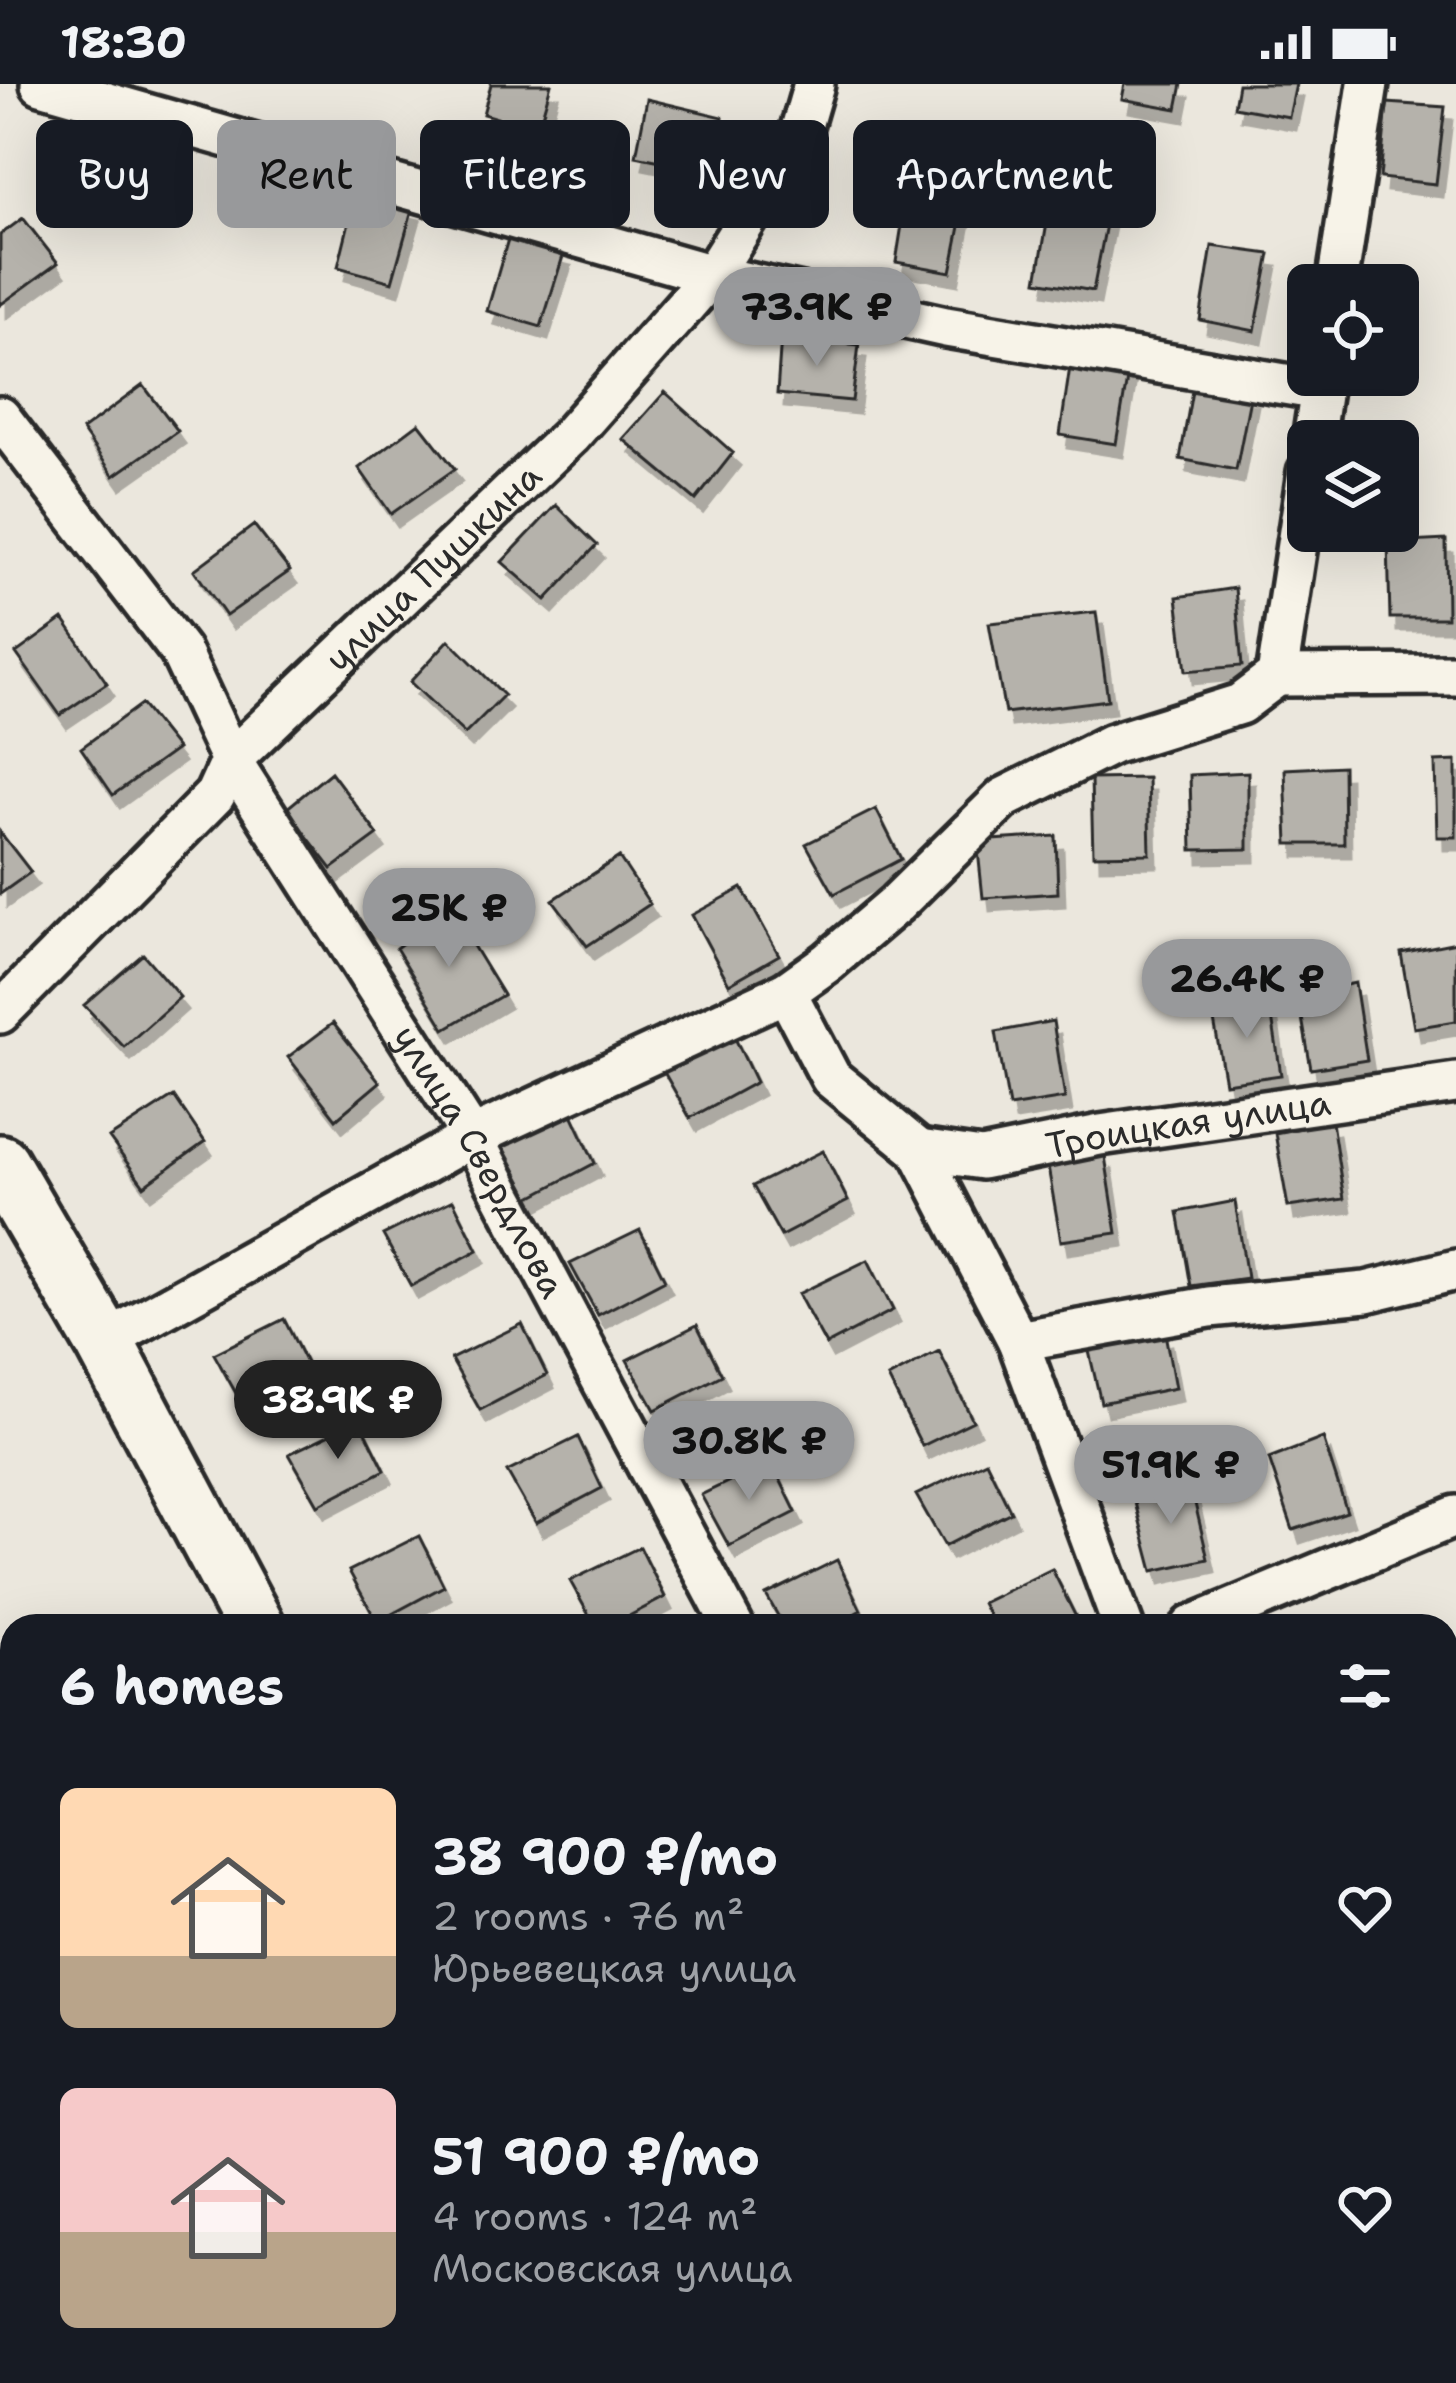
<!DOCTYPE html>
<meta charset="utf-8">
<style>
body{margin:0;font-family:"Shantell Sans",sans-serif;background:#242831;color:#f1f3f6;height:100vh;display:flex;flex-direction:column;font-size:45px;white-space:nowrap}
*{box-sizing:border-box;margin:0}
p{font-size:39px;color:#9ea1a6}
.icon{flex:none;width:66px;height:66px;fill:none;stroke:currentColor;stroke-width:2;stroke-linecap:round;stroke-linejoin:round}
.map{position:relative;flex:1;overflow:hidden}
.details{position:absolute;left:0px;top:1530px;width:1458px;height:771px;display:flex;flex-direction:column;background:#171b24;border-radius:36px 36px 0 0;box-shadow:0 12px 48px #0002}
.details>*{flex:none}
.hud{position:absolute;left:36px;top:36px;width:1386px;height:108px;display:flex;gap:24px}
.buttons{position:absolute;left:1287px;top:180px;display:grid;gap:24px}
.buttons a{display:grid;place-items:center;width:132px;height:132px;border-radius:18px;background:#171b24;box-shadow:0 12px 48px #0002;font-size:60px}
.price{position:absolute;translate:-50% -102px;padding:0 27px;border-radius:42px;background:#98999b;color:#111;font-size:39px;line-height:78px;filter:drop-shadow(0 3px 6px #0008)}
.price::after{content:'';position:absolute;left:50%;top:72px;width:36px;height:27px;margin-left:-18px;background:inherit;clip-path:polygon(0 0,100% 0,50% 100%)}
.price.selected{background:#222;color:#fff}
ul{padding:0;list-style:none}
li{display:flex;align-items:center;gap:36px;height:300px;padding:0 60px}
li span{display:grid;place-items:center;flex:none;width:336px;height:240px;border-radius:18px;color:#555}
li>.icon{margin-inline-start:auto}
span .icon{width:144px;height:144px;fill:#fffc;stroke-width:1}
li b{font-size:51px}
h2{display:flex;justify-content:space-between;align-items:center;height:144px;padding:0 60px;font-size:51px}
.pill{padding:0 42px;border-radius:18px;background:#171b24;box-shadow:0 12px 48px #0002;font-size:42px;line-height:108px}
.pill.selected{background:#98999b;color:#111}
.status{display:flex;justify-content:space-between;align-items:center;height:84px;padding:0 60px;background:#171b24;direction:ltr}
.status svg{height:33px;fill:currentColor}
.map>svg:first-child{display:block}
.building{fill:#b5b2ab;stroke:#2b2b2b;stroke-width:3;filter:url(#shadow)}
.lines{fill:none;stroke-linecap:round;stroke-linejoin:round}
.minor-casing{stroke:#2b2b2b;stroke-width:48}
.secondary-casing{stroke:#2b2b2b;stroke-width:66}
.minor{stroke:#f7f3e8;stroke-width:39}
.secondary{stroke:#f7f3e8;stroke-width:57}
.labels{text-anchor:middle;stroke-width:10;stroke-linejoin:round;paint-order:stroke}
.street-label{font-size:36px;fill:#2b2b2b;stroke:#f7f3e8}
</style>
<div class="status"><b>18:30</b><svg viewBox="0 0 49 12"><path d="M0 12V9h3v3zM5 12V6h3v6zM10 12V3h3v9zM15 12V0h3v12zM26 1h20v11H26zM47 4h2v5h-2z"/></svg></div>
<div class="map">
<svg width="1456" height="2299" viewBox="0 0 1456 2299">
<defs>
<filter id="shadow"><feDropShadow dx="7" dy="13" stdDeviation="0" flood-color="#0004"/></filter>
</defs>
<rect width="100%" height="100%" fill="#ebe7dd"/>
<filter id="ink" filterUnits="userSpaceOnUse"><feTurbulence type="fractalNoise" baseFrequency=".00833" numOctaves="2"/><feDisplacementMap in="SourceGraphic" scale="24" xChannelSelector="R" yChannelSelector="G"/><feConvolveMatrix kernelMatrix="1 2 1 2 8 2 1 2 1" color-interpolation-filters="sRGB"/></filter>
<g filter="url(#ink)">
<path class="building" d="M491,0H551L538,46L483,30Z
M1125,0H1182L1177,25L1122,15Z
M1238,0H1296L1289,33L1234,23Z
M647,15L723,33L710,87L636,72Z
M1387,19L1445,23L1436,100L1380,94Z
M109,39L183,67L163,119L92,95Z
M908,104L966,112L951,188L896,178Z
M356,110L413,123L392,198L338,183Z
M1050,122L1108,130L1093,207L1037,197Z
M23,134L58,179L0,221V151Z
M508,155L564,169L541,243L487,227Z
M1212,162L1270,170L1255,247L1200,236Z
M781,252L859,261L852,317L777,310Z
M1071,276L1129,283L1116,360L1060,351Z
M143,301L178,347L114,392L82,346Z
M1193,301L1251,309L1236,386L1180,375Z
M665,308L733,369L696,416L623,355Z
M419,339L455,385L391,430L359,384Z
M556,421L597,461L546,516L502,478Z
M254,441L290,487L226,532L194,486Z
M1446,456L1447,534H1390L1388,459Z
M1235,504L1242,582L1186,587L1177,513Z
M1096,528L1108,616L1005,629L989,539Z
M63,535L107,599L60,631L16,569Z
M449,556L504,611L465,650L410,598Z
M141,620L177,665L113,711L81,664Z
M1456,677V753H1437L1435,678Z
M1343,682L1344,760H1288L1285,685Z
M331,688L378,751L332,785L286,725Z
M1248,688V765L1192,766L1190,691Z
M1148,694L1150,770L1093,771L1091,695Z
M876,725L901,775L834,810L806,760Z
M0,748L31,788L0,810Z
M1056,752L1058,809L983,814L977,757Z
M619,773L650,820L587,862L553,816Z
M742,804L779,871L729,900L692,831Z
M450,824L503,911L445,945L396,864Z
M1456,858V937L1414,944L1401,869Z
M143,870L180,913L124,963L84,921Z
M1355,899L1367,976L1311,985L1298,911Z
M1269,913L1281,991L1225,999L1212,925Z
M1053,937L1065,1014L1009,1023L996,948Z
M333,939L380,998L336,1035L288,973Z
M732,948L756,998L690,1034L661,983Z
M174,1012L205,1058L144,1102L109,1054Z
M571,1028L595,1079L529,1114L500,1063Z
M1332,1038L1344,1115L1288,1123L1275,1049Z
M823,1067L848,1117L781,1152L753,1102Z
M1105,1072L1117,1149L1061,1157L1048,1083Z
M453,1116L478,1166L411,1202L383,1151Z
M1235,1117L1247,1194L1191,1202L1178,1128Z
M640,1146L665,1196L598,1231L570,1180Z
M868,1176L893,1226L826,1261L798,1210Z
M284,1235L309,1285L242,1320L214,1270Z
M522,1240L547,1291L480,1326L451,1275Z
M697,1241L722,1291L655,1326L627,1276Z
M1165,1249L1175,1304L1101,1319L1088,1263Z
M939,1267L973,1337L922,1362L888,1294Z
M360,1336L385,1386L318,1421L289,1370Z
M578,1353L602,1404L536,1439L507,1388Z
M1323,1354L1347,1428L1293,1446L1269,1375Z
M771,1377L796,1428L729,1462L701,1411Z
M986,1377L1011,1428L945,1462L916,1411Z
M1190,1398L1208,1475L1153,1487L1134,1415Z
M419,1452L444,1502L377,1538L349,1487Z
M640,1463L665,1513L610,1542H595L570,1497Z
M837,1476L861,1526L832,1542H784L766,1511Z
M1052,1485L1077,1535L1063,1542H994L982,1519Z
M12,1911V2060L0,2036V1917Z
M1446,1917L1456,1937V1998L1446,2003Z
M1450,2242L1456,2254V2299H1415L1409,2289H1446V2244Z
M130,2289H187L167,2299H135Z
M870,2289L875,2299H788L783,2290Z"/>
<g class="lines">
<g class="minor-casing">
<g id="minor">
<path d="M41,0L712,191L946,243L1320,306"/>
<path d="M1337,201L1368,0"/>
<path id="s1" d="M0,333L180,567L231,676L472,1053L733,1542"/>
<path d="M1313,357L1323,291"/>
<path d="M1277,592L1456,591"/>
<path d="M786,908L831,994L919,1066L1018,1257L1123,1542"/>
<path id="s2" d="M0,929L215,711L231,676L570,352L712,191L799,52L814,0"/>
<path id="s3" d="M919,1066L982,1075L1100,1051L1456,999"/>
<path d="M1018,1257L1209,1223L1366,1208L1456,1186"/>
<path d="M104,1258L472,1053L786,908L828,878L896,820L1004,714L1112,660L1240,620L1277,592L1308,388"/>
<path d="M1192,1542L1456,1432"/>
<path d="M1446,1888L1456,1883"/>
<path d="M1446,2108L1456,2124"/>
<path d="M1103,2289L1106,2299"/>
<path d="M683,2299L710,2289"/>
</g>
</g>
<g class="secondary-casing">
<path id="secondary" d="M0,1080L104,1258L255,1542
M652,2289L657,2299"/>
</g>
<use href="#minor" class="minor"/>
<use href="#secondary" class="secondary"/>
</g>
</g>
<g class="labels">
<g class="street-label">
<text dy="13" stroke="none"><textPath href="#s2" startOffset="624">улица Пушкина</textPath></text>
<text dy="13" stroke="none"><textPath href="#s3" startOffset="273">Троицкая улица</textPath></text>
<text dy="13" stroke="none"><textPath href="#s1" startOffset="888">улица Свердлова</textPath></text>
</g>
</g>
</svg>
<div class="buttons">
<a><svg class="icon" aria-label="locate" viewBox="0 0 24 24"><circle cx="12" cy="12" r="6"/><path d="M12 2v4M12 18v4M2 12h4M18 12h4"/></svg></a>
<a><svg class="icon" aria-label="layers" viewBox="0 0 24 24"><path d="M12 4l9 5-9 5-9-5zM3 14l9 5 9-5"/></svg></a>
</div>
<b class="price" style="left:817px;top:285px">73.9K ₽</b>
<b class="price" style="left:449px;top:886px">25K ₽</b>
<b class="price" style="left:1247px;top:957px">26.4K ₽</b>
<b class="price selected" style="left:338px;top:1378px">38.9K ₽</b>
<b class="price" style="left:749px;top:1419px">30.8K ₽</b>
<b class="price" style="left:1171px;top:1443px">51.9K ₽</b>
<div class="hud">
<a class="pill">Buy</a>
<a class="pill selected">Rent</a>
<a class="pill">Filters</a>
<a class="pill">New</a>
<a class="pill">Apartment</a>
</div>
<section class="details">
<h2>6 homes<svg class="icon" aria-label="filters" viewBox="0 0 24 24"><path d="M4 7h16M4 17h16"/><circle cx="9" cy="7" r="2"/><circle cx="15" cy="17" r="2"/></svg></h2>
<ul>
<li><span style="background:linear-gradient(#ffd9b3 70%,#b9a48a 0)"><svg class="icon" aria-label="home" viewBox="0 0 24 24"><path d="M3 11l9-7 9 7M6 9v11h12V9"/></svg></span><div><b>38 900 ₽/mo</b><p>2 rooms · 76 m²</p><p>Юрьевецкая улица</p></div><svg class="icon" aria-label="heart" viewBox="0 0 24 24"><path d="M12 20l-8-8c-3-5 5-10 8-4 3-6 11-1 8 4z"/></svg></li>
<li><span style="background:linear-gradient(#f6c9c9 60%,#b9a48a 0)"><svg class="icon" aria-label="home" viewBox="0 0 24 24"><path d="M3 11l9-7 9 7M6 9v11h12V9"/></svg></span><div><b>51 900 ₽/mo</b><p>4 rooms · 124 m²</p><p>Московская улица</p></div><svg class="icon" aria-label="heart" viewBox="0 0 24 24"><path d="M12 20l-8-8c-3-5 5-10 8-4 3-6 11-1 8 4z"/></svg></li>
</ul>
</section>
</div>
